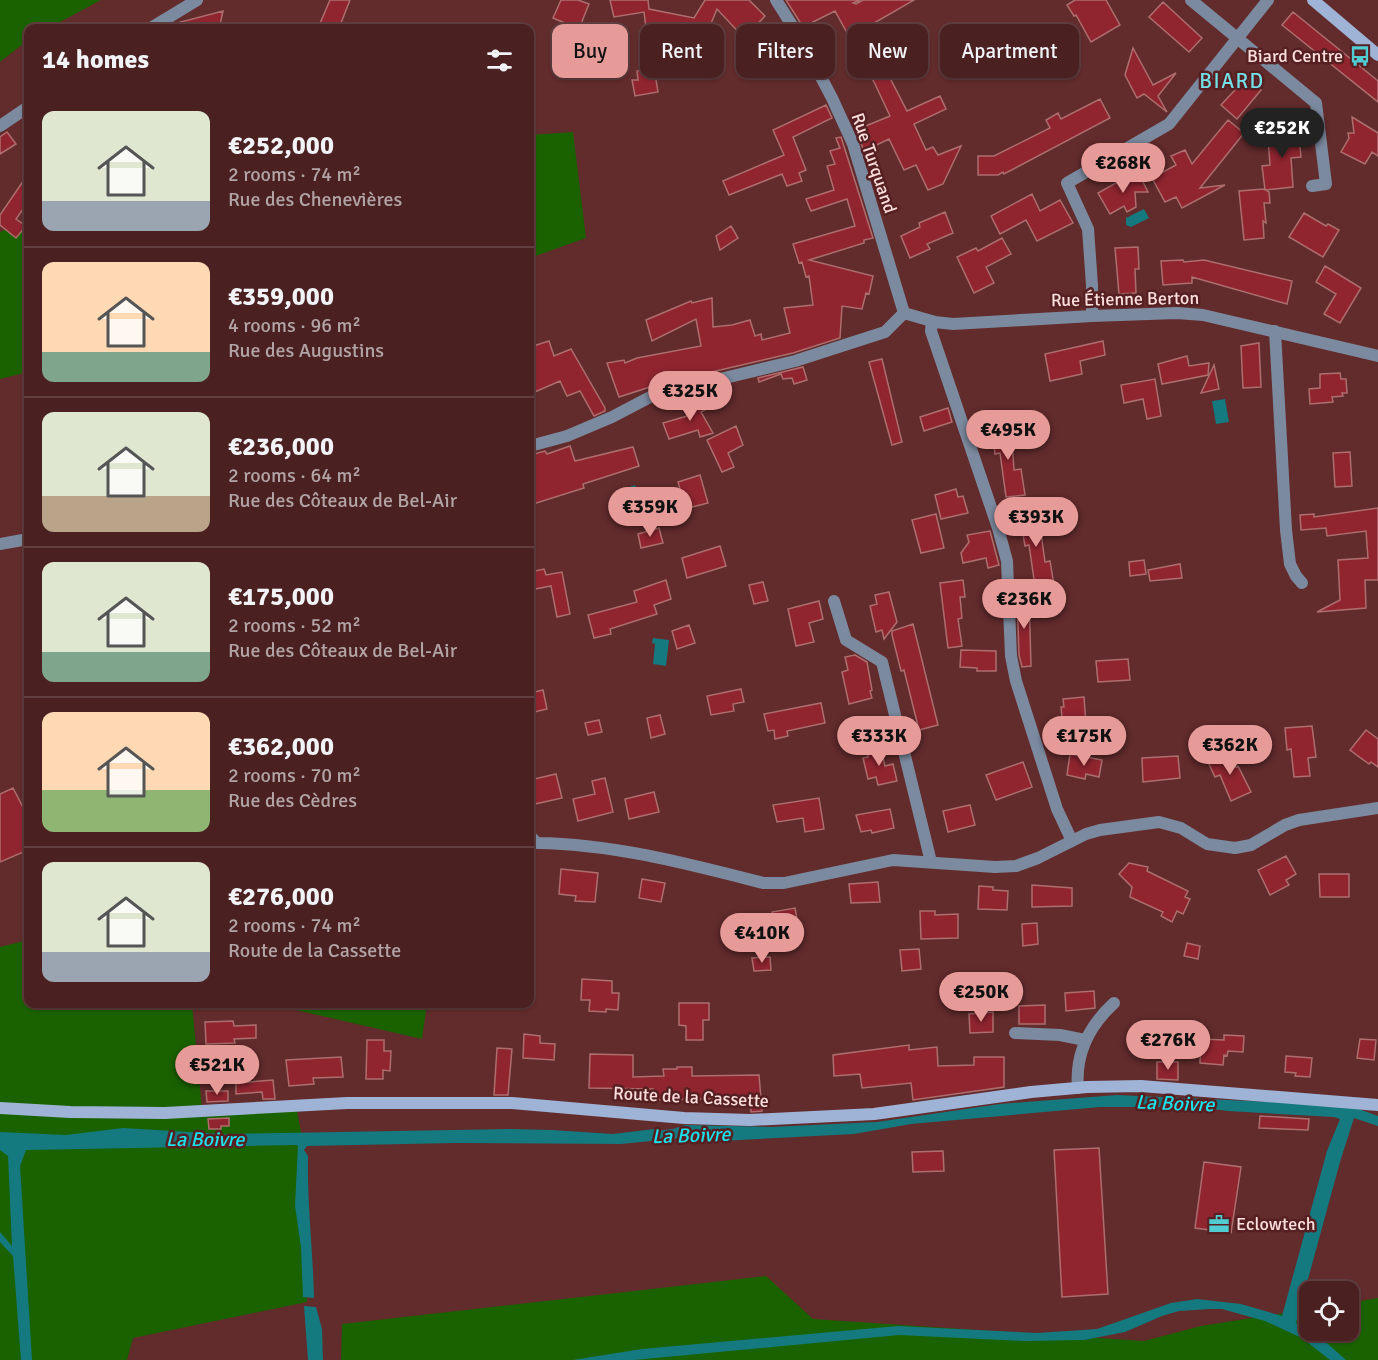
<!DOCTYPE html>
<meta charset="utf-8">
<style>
body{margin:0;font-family:Signika,sans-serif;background:#542d2e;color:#f1f3f6;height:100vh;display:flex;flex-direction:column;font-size:22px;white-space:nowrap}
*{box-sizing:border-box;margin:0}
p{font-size:20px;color:#b2a3a5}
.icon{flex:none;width:33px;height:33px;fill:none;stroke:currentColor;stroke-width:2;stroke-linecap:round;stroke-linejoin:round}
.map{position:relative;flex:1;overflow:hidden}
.side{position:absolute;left:24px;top:24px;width:510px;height:984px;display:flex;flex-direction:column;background:#4a2021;border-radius:12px;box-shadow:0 2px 4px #0004,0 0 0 2px #613e3f}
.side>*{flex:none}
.banner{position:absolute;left:552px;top:24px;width:570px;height:54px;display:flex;gap:12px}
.controls{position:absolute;left:1299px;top:1281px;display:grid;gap:12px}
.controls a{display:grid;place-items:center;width:60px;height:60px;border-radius:12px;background:#4a2021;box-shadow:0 2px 4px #0004,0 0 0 2px #613e3f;font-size:30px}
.price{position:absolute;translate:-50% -51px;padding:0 14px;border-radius:21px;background:#e69b98;color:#111;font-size:20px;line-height:39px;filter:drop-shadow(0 2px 3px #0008)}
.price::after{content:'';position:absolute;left:50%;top:36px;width:18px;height:14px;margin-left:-9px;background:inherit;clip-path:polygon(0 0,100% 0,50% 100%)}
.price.on{background:#222;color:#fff}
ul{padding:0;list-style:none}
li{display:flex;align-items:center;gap:18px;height:150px;padding:0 18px}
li+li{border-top:2px solid #613e3f}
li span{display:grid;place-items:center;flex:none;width:168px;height:120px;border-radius:12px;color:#555}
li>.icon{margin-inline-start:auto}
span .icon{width:72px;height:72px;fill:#fffc;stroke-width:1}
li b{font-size:26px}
h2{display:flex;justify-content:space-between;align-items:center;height:72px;padding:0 18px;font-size:26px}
.chip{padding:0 21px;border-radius:12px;background:#4a2021;box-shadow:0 2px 4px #0004,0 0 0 2px #613e3f;font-size:21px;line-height:54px}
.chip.on{background:#e69b98;color:#111}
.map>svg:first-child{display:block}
.green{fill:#1a6200}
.water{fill:#147a7f}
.building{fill:#902530;stroke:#ad6e6e;stroke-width:1.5}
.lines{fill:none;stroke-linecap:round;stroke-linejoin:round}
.street{stroke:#7c8a9f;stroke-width:12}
.secondary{stroke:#9eb3d6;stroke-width:12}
.labels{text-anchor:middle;stroke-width:5;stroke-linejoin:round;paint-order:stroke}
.poi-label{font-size:18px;fill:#fbdedd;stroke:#562022;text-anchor:end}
.street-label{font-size:18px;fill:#fbdedd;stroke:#562022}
.water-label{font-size:20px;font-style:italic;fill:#1ce1ea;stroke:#562022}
.quarter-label{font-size:21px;letter-spacing:1.5px;fill:#74e0e6;stroke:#562022}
</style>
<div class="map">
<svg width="1378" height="1360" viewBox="0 0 1378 1360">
<rect width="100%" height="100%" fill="#622b2c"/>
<path class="green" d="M0,0H101L49,28H28V40L0,62Z
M573,132L586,238L530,258V135Z
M28,219V372L0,379V232Z
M28,940V1004H192L202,1109L297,1111L302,1137L307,1302L133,1338L127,1360H0V947Z
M270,1004H427L422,1039Z
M766,1276L813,1319L1144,1341L1201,1326L1309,1309L1310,1330H1348L1349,1303L1378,1298V1360H341L342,1324Z"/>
<path class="water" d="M1144,209L1149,218L1131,227L1126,225V218Z
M1225,399L1229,422L1216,424L1212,401Z
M635,485L644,507L633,512L624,489Z
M653,638L669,640L666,666L653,664L655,644L652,643Z
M1117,1095L1313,1104L1356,1108L1378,1116V1126L1354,1118L1340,1162L1296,1323L1320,1337L1346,1360H1330L1302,1338L1265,1321L1222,1309H1210L1179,1311L1162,1316L1125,1332L1084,1340L1024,1341L899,1335L634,1360H573L642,1349L898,1326L1037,1333L1097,1329L1171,1303L1197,1299L1241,1304L1282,1316L1327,1151L1340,1119L1334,1117L1228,1111L1198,1107H1100L911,1124L854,1134L721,1141L702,1136L621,1144L455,1143L307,1146L304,1150L308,1156C307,1203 313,1250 314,1298L303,1297L301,1247L295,1206L298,1146L296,1145L26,1150L20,1166L32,1360H21L13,1256L0,1242V1232L12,1246L8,1156L0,1150V1132L66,1135L123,1128L223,1134L510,1129L552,1130L613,1134L654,1129L655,1131L673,1129L685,1125L771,1127L877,1122L1000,1104Z
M304,1306L316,1307L322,1329L323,1360H308Z"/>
<path class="building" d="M330,0H350L339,28H318Z
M561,0H578L589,4L579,29L553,18Z
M610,0H648L649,9L694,18L705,0H749L765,16L744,38L717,9L705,38L646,28L644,12L614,17Z
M786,0H860L853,3L856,4L863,0H914L874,23L882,36L871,41L907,111L940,96L946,109L914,124L926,150L933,147L938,155L961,146L943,184L928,190L916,165L904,170L889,139L864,151L856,130L890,116L875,84L835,11L803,27Z
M1075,0H1106L1120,25L1091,42L1076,15L1074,16L1067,5Z
M1163,2L1202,38L1189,52L1149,17Z
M223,11L220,25L212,28H173V24Z
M1293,12L1378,81V102L1282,25Z
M1133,48L1153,85L1176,73L1158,96L1167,112L1144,94L1137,98L1125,75Z
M654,68L658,92L635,96L632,80H638L637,71Z
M1246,78L1261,90L1237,119L1221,105Z
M1100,99L1110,118L1004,174L1003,172L998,175H978V156H994L1050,128L1046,120L1058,113L1061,119Z
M826,105L832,118L793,137L806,170L799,173L802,181L787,186L782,174L729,195L723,181L784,155L773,130Z
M1352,117L1378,133V156L1372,152L1365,164L1341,152L1349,138L1348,133H1354Z
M1228,120L1244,133L1200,188L1225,185L1182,208L1176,197L1165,202L1152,178L1176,165L1171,156L1185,150L1192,164Z
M1298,127L1301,157L1291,158L1293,187L1265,190L1262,166L1270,165L1268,138L1279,137L1278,129Z
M7,132L16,144L0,154V137Z
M841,137L873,238L864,240V243L809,260L873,276L869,294L866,293L862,309L842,306L840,338L793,353L656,385L619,397L607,363L624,360L625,363L637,358L701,346L696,319L652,341L646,320L691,301L692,303L712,298L713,327L732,325L750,320L755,336L761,334L762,340L790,333L784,308L813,305L809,276L806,277L802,262L799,263L793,244L855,226L847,199L811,211L806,199L834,190L827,166L835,164L830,151L840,148L836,138Z
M28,174V202L16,219L26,226L16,238L0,225V215Z
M1139,174L1148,192H1135L1136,207L1127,212L1124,206L1110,214L1098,193L1125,178L1127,181Z
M1264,189L1269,192L1270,203H1264L1266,223L1263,221L1264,238L1244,240L1239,191Z
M1032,194L1040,211L1060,200L1073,223L1037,241L1026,220L1000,234L991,216Z
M945,212L953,233L927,244L930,249L910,258L901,236L920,227L919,223Z
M1304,213L1326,226L1328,224L1339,230L1323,257L1289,237Z
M731,226L738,238L720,250L716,236Z
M1002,238L1011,254L986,267L994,283L974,293L957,257L976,248L978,251Z
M1138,247L1139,269H1135L1136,293L1119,294L1115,248Z
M1183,260L1184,262L1204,260L1292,281L1287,304L1192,277V283L1163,285L1161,261Z
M1325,266L1361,288L1340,323L1324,314L1336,294L1316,282Z
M549,341L554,356L571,349L605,408V411L594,416L580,391L567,396L560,381L530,394V347Z
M1103,341L1105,355L1080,361L1082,374L1050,381L1045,354Z
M1259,343L1261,387L1243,388L1241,346Z
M1187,356L1189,366L1209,363L1208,375L1162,384L1158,364Z
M882,359L902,442L892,445L869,362Z
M1214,365L1219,389L1201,393Z
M803,367L807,380L794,384L792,378L783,379L781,374L759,382L758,378Z
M1340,373L1341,379H1346L1347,393H1342L1343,396L1332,397L1333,402L1310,404L1309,389L1320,388V374Z
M1155,379L1161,416L1147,419L1143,399L1124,403L1121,385Z
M701,395L707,409L701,412L713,433L700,437L698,430L669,439L663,423L694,414L689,401Z
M948,408L952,422L924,431L920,417Z
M736,426L743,445L728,453L734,467L722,472L707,440Z
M1011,426L1014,470L1021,469L1025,495L1006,497L1000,453L995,454L992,427Z
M570,446L575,461L633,447L639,466L583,484L584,488L530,505V455L545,451L547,454Z
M1350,452L1352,486L1335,487L1333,453Z
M700,475L708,503L692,507L687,494L682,496L678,482Z
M956,489L958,497L963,496L968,513L941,519L935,495Z
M1037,504L1045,562L1050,561L1055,591L1036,593L1029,545L1025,546L1018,506Z
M1378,508V580H1365L1366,608L1317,612L1340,600L1338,560L1368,558L1366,531L1327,536L1326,528L1301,530L1300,515L1314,514V517Z
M936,514L944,548L921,553L912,520Z
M659,528L663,543L641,548L638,534Z
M990,531L999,565L988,568L986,558L963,563L961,553L969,542L967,535Z
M720,546L726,566L687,578L682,558Z
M1144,560L1146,574L1130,576L1129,562Z
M1180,564L1182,578L1150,581L1148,570Z
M544,569L546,575L562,572L570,614L557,617L551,586L530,590V572Z
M666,580L671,599L654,605L657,614L610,629L611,634L594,638L588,615L637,602L634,591Z
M963,580L965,597H960L962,618L958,619L962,646L948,648L940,583Z
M763,582L768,601L754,604L749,585Z
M889,592L897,622L884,639L882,630L876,632L870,606L877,604L875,595Z
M1029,594L1031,666L1022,667L1019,655L1017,596Z
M819,601L823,619L809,623L814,642L796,646L788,609Z
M913,624L938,725L919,730L904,670L901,671L892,635V631Z
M689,625L695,643L677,649L672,631Z
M961,650L996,651V671H977V668L960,667Z
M855,655L867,662L872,690L870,691L872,698L849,704L842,672L848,670L845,657Z
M1128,659L1130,680L1098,682L1096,661Z
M741,689L744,702L733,704L734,711L711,715L707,696Z
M543,690L547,709L530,713V693Z
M1084,697L1086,725L1063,728L1061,707H1064L1063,699Z
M821,703L825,723L787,731L788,736L775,739L774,730L768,731L764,714Z
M660,715L665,734L651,738L647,718Z
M599,720L602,732L588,735L585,723Z
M1312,726L1316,757L1308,758L1310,776L1294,777L1291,749L1287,750L1285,728Z
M1366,730L1378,739V767L1371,762L1369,764L1350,750Z
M880,745L885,766L893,764L897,781L878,785L876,777L868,779L863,758L868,757L866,748Z
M1229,753L1236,767L1238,766L1251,792L1231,801L1220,775L1215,777L1208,762Z
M1070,754L1102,760L1099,777L1086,774L1085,779L1067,775Z
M1178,756L1180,778L1143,782L1142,758Z
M1023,762L1032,787L996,800L986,775Z
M556,774L562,798L535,804L530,780Z
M605,778L613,812L578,821L573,799L595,794L592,781Z
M13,788L28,817V850L0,862V794Z
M654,792L659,812L629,819L625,799Z
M819,798L824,829L805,832L803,818L777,822L773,805Z
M970,805L975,825L948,832L943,811Z
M890,809L894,828L872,833L871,830L861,832L856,815Z
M1286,856L1296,874L1286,880L1289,885L1270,895L1258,870Z
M1129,863L1148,867L1147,871L1188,891L1185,897L1190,899L1183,914L1177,911L1172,922L1161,916L1163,912L1130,897L1132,887L1119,874Z
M561,869L598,873L595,902L575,901L576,896L559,894Z
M1319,874H1349V897H1320Z
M642,879L665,883L661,902L639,898Z
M878,882L880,902L851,903L849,884Z
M1032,885L1072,888V906L1032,907Z
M979,886L993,887V890L1008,891L1007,910L978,909Z
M795,908L799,930L776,935L772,912Z
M920,911H935V915L958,914V938L921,939Z
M1037,923L1038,944L1023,946L1022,924Z
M1187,943L1200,946L1198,959L1184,956Z
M919,949L921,969L902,971L900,950Z
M770,957L771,970L754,971L752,958Z
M582,979L612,981V993H619L618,1010L606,1009V1012L589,1011L590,1000H581Z
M1094,991L1095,1008L1066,1011L1065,993Z
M679,1003H709V1020H703V1040H686V1026L679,1025Z
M1045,1005V1024H1019V1006Z
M993,1012V1032L970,1033L969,1014Z
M233,1021L234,1026L256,1025V1038L234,1039L235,1043L206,1044L205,1022Z
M524,1034L540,1036V1043L555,1044L554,1060L523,1058Z
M1224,1035L1244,1036L1243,1052L1228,1051L1227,1056L1224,1055L1223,1065L1200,1063L1201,1039L1224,1040Z
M1360,1039L1376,1040L1374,1060L1357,1058Z
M367,1040H384V1051H391L390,1071L383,1070V1079H366Z
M909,1045V1050L937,1047L938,1066L974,1065V1057H1004V1087L913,1100L911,1083L862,1088L860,1074L834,1076L833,1055Z
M497,1048L512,1049L508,1095H494Z
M590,1054L633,1055V1077L664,1076L663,1069H677V1067H692V1076L759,1075L762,1111L751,1112L750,1098L654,1100L653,1089L589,1088Z
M1286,1056L1312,1058L1310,1077L1295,1076L1296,1073L1285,1072Z
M341,1057L343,1077L313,1078L314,1084L289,1086L286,1060Z
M1157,1062H1178V1080L1157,1079Z
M273,1080L275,1099H263L262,1092L236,1094V1083Z
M206,1091H228V1101L207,1102Z
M1260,1116L1309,1119L1308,1130L1259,1128Z
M229,1118V1126H221V1129H209L208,1119Z
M1099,1148L1108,1294L1062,1297L1054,1150Z
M943,1151L944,1171L913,1172L912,1152Z
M1204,1162L1241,1167L1231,1233L1195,1228Z"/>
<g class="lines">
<path class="street" d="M776,0L802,41L832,98L853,144L904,313
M1191,0L1316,103L1326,184L1312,186
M151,28L197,0
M0,126L28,107
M904,313L935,322L953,324L1092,316L1177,313L1203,315L1378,356
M1092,316V285L1088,229L1067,183L1169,124L1268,0
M932,321L931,331L998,528L1007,561L1011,656L1016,681L1057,809L1072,841
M1275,331L1286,530L1290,564L1296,576L1302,583
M530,446L567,436L612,417L654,395L795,361L885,332L904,313
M0,544L28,539
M834,601L846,640L882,662L931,862
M530,836L537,843C614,844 689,864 763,883H784L893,860L995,867L1016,866L1038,858L1086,834L1100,830L1159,822L1181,828L1207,844L1235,848L1251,845L1285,825L1299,820L1378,808
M1015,1033L1060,1035L1085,1040
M1078,1088C1075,1054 1089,1026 1114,1003"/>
<path class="secondary" d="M1313,0L1378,55
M0,1108L70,1112L165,1113L347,1103H512L684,1118L750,1120L874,1114L1031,1092L1087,1087L1141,1086L1378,1105"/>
</g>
<defs>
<g id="bus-bare" transform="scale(1.62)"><path d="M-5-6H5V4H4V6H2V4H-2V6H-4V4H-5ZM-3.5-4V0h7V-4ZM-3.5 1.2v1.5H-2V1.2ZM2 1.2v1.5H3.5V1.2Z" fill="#51ccd2" stroke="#562022" stroke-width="2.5" paint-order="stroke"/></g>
<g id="office-bare" transform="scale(1.62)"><path d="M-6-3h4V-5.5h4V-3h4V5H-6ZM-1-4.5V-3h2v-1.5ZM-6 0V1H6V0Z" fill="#51ccd2" stroke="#562022" stroke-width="2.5" paint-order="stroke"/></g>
</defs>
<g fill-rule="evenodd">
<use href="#bus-bare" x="1360" y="56"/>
<use href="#office-bare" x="1219" y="1224"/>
</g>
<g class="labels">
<g class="poi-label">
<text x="1343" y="62">Biard Centre</text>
<text x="1236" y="1230" text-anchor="start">Eclowtech</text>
</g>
<g class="street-label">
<text transform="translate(874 163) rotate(71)" y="6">Rue Turquand</text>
<text transform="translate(1125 299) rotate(-1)" y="6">Rue Étienne Berton</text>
<text transform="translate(691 1097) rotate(3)" y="6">Route de la Cassette</text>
</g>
<g class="water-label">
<text transform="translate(1175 1103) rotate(2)" y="7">La Boivre</text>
<text transform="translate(691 1135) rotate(-2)" y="7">La Boivre</text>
<text x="205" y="1146">La Boivre</text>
</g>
<g class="quarter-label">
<text x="1232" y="88">BIARD</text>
</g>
</g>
</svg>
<div class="controls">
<a><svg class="icon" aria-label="locate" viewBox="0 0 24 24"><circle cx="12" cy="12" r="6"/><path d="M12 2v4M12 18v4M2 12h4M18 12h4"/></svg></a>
</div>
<b class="price on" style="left:1282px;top:159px">€252K</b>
<b class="price" style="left:1123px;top:194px">€268K</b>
<b class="price" style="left:690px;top:422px">€325K</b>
<b class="price" style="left:1008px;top:461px">€495K</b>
<b class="price" style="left:650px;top:538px">€359K</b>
<b class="price" style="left:1036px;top:548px">€393K</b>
<b class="price" style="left:1024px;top:630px">€236K</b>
<b class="price" style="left:879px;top:767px">€333K</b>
<b class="price" style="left:1084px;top:767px">€175K</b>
<b class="price" style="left:1230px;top:776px">€362K</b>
<b class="price" style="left:762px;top:964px">€410K</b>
<b class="price" style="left:981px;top:1023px">€250K</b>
<b class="price" style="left:1168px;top:1071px">€276K</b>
<b class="price" style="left:217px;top:1096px">€521K</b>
<div class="banner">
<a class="chip on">Buy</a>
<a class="chip">Rent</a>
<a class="chip">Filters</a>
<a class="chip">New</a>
<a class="chip">Apartment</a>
</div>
<section class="side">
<h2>14 homes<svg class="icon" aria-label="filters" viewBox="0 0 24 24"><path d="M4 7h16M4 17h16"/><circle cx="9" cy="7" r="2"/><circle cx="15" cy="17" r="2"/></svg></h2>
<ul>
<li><span style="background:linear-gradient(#dfe7d0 75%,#9aa5b1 0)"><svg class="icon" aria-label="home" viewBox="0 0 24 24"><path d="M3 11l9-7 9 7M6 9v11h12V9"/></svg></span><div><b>€252,000</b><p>2 rooms · 74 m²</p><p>Rue des Chenevières</p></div></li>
<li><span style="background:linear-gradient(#ffd9b3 75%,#7fa58c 0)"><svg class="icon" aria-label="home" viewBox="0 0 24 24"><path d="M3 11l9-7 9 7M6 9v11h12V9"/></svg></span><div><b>€359,000</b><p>4 rooms · 96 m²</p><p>Rue des Augustins</p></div></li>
<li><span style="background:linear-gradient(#dfe7d0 70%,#b9a48a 0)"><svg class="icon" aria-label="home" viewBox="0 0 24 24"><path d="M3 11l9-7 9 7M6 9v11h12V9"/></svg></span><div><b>€236,000</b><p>2 rooms · 64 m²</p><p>Rue des Côteaux de Bel-Air</p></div></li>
<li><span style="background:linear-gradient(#dfe7d0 75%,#7fa58c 0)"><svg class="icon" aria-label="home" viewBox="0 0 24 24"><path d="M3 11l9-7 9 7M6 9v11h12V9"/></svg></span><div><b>€175,000</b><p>2 rooms · 52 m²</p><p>Rue des Côteaux de Bel-Air</p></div></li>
<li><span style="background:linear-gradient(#ffd9b3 65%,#8fb573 0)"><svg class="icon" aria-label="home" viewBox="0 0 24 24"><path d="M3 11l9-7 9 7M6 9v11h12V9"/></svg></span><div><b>€362,000</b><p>2 rooms · 70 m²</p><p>Rue des Cèdres</p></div></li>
<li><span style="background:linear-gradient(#dfe7d0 75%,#9aa5b1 0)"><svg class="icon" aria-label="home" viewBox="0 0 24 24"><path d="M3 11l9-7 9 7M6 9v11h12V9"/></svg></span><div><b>€276,000</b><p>2 rooms · 74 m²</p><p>Route de la Cassette</p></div></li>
</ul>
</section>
</div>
